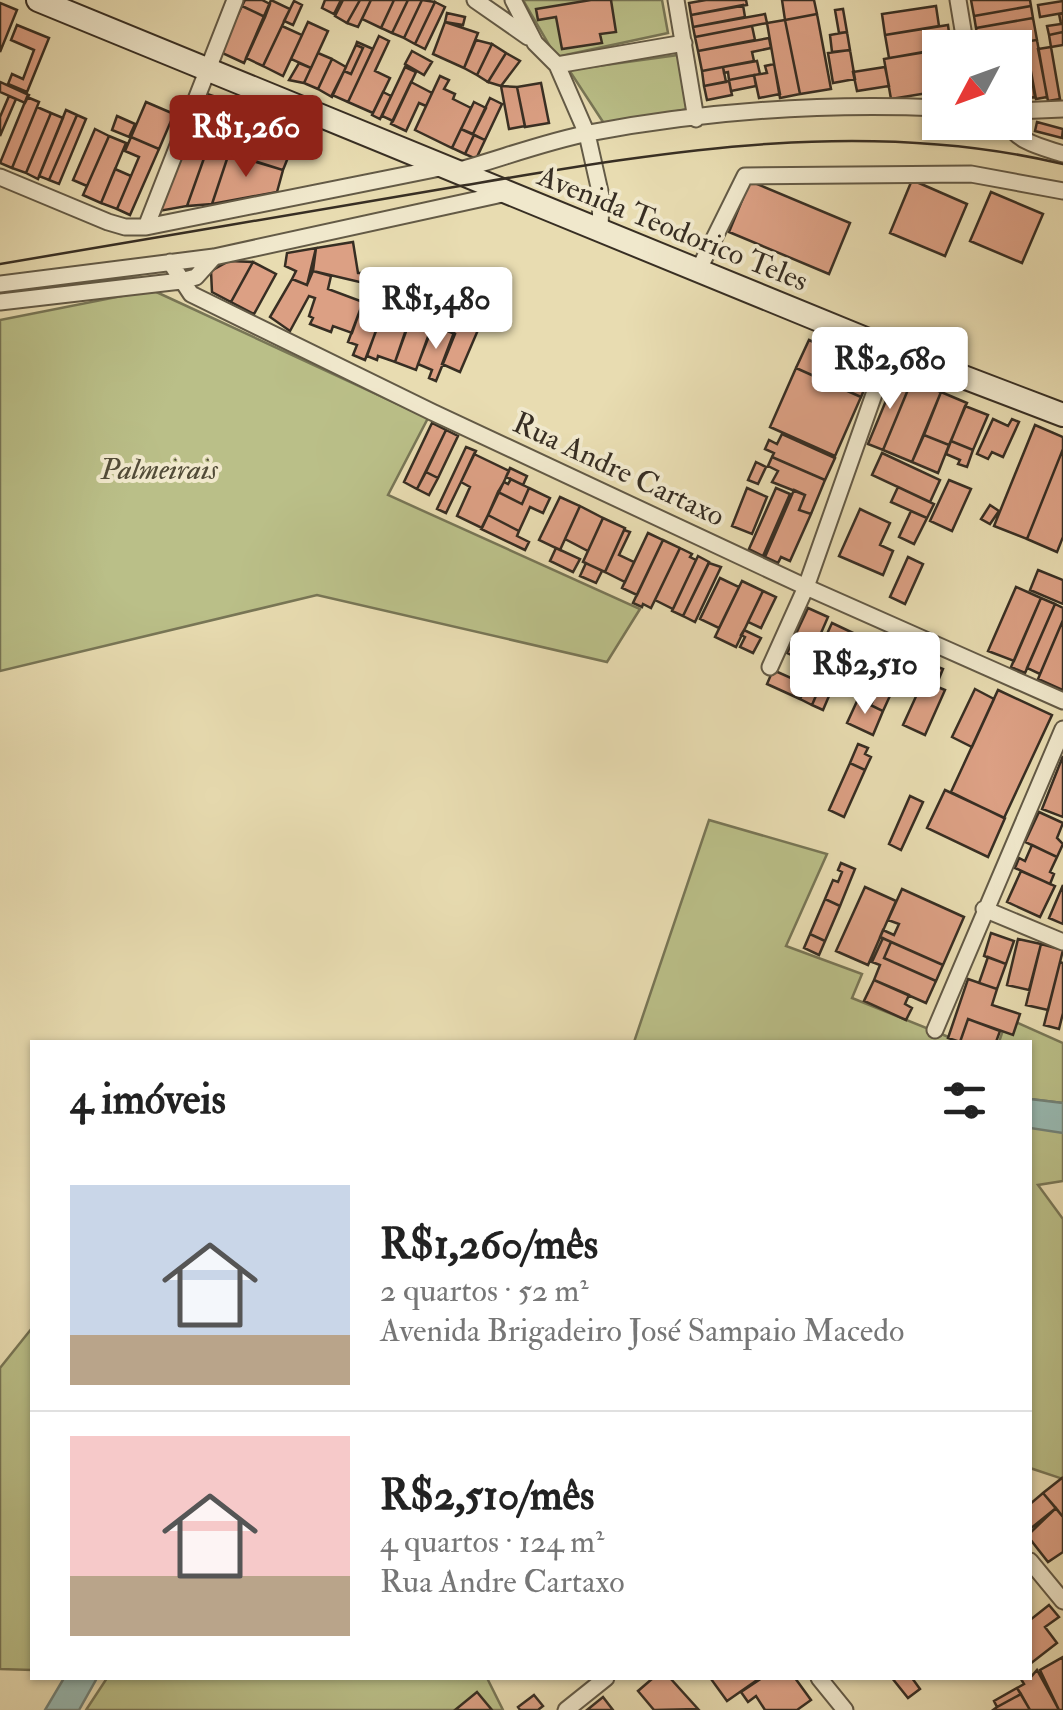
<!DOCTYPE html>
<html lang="pt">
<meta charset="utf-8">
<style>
body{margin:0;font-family:"IM FELL Double Pica",serif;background:#f6f6f6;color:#222;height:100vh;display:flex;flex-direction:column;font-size:38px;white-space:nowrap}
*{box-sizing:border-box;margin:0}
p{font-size:32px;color:#767676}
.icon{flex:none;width:55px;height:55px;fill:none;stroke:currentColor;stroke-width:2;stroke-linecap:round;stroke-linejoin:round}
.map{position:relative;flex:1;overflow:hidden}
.side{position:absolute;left:30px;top:1040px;width:1002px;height:640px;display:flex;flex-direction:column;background:#fff;border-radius:0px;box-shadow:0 2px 8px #0004}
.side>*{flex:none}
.needle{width:65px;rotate:229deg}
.fabs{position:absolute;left:922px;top:30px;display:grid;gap:20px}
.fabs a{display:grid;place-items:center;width:110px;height:110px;border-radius:0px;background:#fff;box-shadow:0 2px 8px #0004;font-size:50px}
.price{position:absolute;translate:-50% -85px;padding:0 22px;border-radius:10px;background:#fff;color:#222;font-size:32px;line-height:65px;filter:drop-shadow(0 2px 5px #0008)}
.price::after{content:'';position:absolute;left:50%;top:60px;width:30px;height:22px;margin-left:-15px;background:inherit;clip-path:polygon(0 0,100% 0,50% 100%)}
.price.selected{background:#8f2418;color:#fff}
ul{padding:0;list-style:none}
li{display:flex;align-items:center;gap:30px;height:250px;padding:0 40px}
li+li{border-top:2px solid #e0e0e0}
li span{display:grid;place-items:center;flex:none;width:280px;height:200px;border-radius:0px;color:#555}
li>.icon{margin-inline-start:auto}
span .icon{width:120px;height:120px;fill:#fffc;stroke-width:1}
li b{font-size:42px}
h2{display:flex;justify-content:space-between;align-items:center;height:120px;padding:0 40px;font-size:42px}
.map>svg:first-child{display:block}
.green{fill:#babf88;stroke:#787656;stroke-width:2.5}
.water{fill:#98bab3;stroke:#718279;stroke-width:2.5}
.building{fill:#dca084;stroke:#372e23;stroke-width:2.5}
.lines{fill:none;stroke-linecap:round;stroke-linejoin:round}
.street-casing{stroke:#635a46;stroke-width:19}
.secondary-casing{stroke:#372e23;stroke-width:26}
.street{stroke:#f0e8cc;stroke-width:15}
.secondary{stroke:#f0e8cc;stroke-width:22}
.tram{stroke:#372e23;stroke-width:2.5}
.labels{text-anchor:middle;stroke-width:8;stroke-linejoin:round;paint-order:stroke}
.street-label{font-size:30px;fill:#372e23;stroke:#f0e8cc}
.park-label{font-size:30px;font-style:italic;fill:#514b37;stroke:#f0e8cc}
</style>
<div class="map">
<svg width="1063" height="1710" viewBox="0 0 1063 1710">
<rect width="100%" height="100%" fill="#e8dcb1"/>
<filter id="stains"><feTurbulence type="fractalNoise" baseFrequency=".002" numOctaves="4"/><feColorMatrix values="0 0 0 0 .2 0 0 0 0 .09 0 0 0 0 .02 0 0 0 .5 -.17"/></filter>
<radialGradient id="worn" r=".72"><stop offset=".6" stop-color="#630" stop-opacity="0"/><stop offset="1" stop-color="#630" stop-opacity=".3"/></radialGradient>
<path class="green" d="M523,0H662L668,33L556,57Z
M678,55L688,109L605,125L569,70Z
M152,290L428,418L388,495L640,609L607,662L317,595L0,671V320Z
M709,820L827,854L786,946L862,974L852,998L961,1042H634Z
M1007,1018L1063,1043V1103L1030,1099V1042H999Z
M1030,1126L1063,1131V1181L1038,1185L1063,1219V1479L1030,1468Z
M32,1328V1670L0,1669V1368Z
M107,1678H487L503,1710H86Z"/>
<path class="water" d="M1030,1099L1063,1103V1133L1030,1128Z
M64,1678H97L79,1710H45Z"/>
<path class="building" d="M245,0H262L270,4L265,17L242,6Z
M271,0L290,9L263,66L246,58Z
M325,0H341L334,14L322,8Z
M343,0H360L347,23L335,16Z
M360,0H371L358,27L347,23Z
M371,0H394L381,28L362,19Z
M394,0H408L392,33L381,28Z
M408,0H422L404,38L392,33Z
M422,0L435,2L415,44L404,38Z
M591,0H611L616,32L600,34L602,43L562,49L556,17L538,20L536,9Z
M706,0H746L747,5L691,15L689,3Z
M782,0H814L817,14L785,20Z
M971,0H1030L1031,6L974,16Z
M294,1L302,5L293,25L284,21Z
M1063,1V13L1040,17L1038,5Z
M435,2L445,7L425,49L415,44Z
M0,3L17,10L0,52Z
M743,5L745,17L693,27L691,15Z
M242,6L265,17L244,63L220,52Z
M936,6L939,26L885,35L882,14Z
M1031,6L1033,18L976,28L974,16Z
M843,9L847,32L839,33L835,10Z
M447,13L465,17L463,25L445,22Z
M1063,13V32L1049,35L1047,26L1061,24L1059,14Z
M765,14L767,23L695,37L693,27Z
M817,14L831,89L800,94L785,20Z
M1033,18L1037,40L980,48L976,28Z
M785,20L800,94L780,98L767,23Z
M308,22L328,31L311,68L291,59Z
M445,22L478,33L464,68L433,54Z
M17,25L49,38L27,92L8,84L12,74L23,79L34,50L11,40Z
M948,25L951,48L889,58L885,35Z
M282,26L302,35L283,76L263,66Z
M752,26L755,40L698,51L695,37Z
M847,32L850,50L832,52L830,35Z
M1063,32V45L1051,47L1049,35Z
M379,36L389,41L375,71L390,78L373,113L348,102Z
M769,38L771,48L752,52L754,61L702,71L698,51Z
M476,40L492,44L477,75L464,68Z
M1037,40L1047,97L1036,99L1027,50L1030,49L1028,41Z
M357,42L373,49L348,102L332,95L344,71L351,74L363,48L356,45Z
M492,44L506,53L488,82L477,75Z
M356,45L363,48L351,74L344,71Z
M1051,47L1060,99L1048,101L1038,49Z
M940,49V91L891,99L884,59Z
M850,50L855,79L833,83L828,53Z
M412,51L432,62L424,75L405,64Z
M318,53L332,59L318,89L304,83Z
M506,53L520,61L501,86L488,82Z
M332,59L346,67L332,97L318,89Z
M757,61L760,74L729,80L728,72L724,73L723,67Z
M299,63L311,68L304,83L289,80Z
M1029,63L1035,97L1022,99L1016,65Z
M774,64L780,94L759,98L754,75L767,73L765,66Z
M405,67L416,72L393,121L382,116Z
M723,67L726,82L704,86L702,71Z
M885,67L889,86L857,91L853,72Z
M754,75L756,86L731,91L729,80Z
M440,76L449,80L444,89L455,94L453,99L471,108L452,148L415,130Z
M729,81L732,95L707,100L704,86Z
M0,82L29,95L25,103L0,92Z
M411,82L432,93L426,106L419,103L406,131L391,124Z
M541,83L549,123L525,127L517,87Z
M501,86L517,87L525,126L509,129Z
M383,92L391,96L380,119L372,115Z
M204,93L282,119L272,144L193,120Z
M9,96L16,99L0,136V117Z
M27,97L39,102L12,168L0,163Z
M490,98L502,104L485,140L473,134Z
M146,102L174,114L159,149L131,137Z
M474,102L486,108L473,134L461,129Z
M37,107L51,113L26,173L12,168Z
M66,110L77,115L49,180L39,176Z
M51,113L63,118L38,179L26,173Z
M77,115L86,119L59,184L49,180Z
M117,116L135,124L129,137L112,130Z
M193,120L291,150L283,170L184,141Z
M1037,122L1063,129L1062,138L1035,131Z
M95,129L109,136L87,186L73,180Z
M461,129L474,135L465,154L452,148Z
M474,135L485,140L476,159L465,154Z
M109,136L126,143L101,203L83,195Z
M131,137L159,149L130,215L117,209L139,157L125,151Z
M184,141L208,147L187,206L159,211Z
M208,147L229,153L212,204L187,206Z
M229,153L283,170L277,192L212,204Z
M115,169L131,176L117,209L101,203Z
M912,180L967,204L945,256L890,233Z
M750,181L850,223L829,274L729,232Z
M991,192L1043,214L1022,263L970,241Z
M353,242L358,273H368V284L313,271L316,248Z
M316,248L307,285L292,279L296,271L285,266L287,253Z
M229,261L253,262L231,302L212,292L211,271Z
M253,262L276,274L254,314L231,302Z
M313,271L331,276L328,289L363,302L352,333L333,326L331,332L310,324L313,318L309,316L315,298L309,296L290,331L270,317L292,279L307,285Z
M363,302L384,310L365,360L353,355L357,345L348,342Z
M385,305L411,315L395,362L378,356L377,360L367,356Z
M413,312L434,320L416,370L395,362Z
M458,322L478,330L460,372L442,364Z
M440,328L455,334L436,381L429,378L432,370L418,364L429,336L435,339Z
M809,340L837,353L825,381L796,368Z
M837,353L873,369L861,397L825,381Z
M796,368L861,397L835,456L770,427Z
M897,374L912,380L883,450L868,444Z
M912,380L941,392L912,462L883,450Z
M941,392L967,403L949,445L924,435Z
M965,406L988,415L973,450L951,441Z
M993,419L1008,426L1012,419L1019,422L1003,457L992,452L988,459L977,454Z
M432,423L446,430L417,489L404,482Z
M1035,425L1063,437V449L1027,539L994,526Z
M446,430L458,436L438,478L426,472Z
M782,434L835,458L825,480L772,457L774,453L765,449L769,440L777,444Z
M924,435L949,445L938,473L912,462Z
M951,441L973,450L967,467L958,464L960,460L946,454Z
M466,447L476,451L446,513L437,509Z
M1063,449V537L1057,552L1027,539Z
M882,453L940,480L930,502L872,475Z
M474,454L509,471L482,528L457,516L470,487L461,482Z
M772,457L825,480L811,514L799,510L805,495L772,482L778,471L768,466Z
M756,462L766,467L758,484L748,480Z
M510,468L527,476L523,485L506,477Z
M426,472L438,478L429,495L417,489Z
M511,479L529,488L522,504L498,492L504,482L508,484Z
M949,480L971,489L952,531L930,521Z
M898,487L934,504L927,518L891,502Z
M529,488L550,498L543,513L530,507L519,531L488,515L498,492L522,504Z
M747,488L767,497L752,534L732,526Z
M776,488L790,494L763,556L749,549Z
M794,490L805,495L799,510L811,514L790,561L781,557L778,563L765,557Z
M560,497L580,506L560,550L539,540Z
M990,505L999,511L990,524L981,519Z
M580,506L603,518L588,551L565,539Z
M860,509L890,523L880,545L893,551L883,575L839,556Z
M911,511L927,518L914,544L899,537Z
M488,515L519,531L517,536L529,542L525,550L481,529Z
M603,518L625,528L605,572L583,562Z
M624,530L630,532L619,555L634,562L625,582L605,572Z
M648,533L663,540L637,595L622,588Z
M663,540L680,548L651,608L643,604L642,607L633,603Z
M556,548L580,559L573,572L550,561Z
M680,548L692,554L690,557L696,560L673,609L655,600Z
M698,556L709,562L683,616L672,611Z
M908,557L923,564L905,604L890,597Z
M586,563L602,571L596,583L580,576Z
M709,563L721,567L695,622L683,616Z
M1038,570L1063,580V604L1030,590Z
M720,578L739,587L719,628L700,619Z
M742,581L763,591L736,647L715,637Z
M1016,587L1041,598L1014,661L988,651Z
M763,591L776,597L761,628L748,622Z
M1041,598L1055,604L1025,673L1011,667Z
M1055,604L1063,608V620L1040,674L1027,668Z
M808,608L828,617L808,663L787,653Z
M1063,620V690L1038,679Z
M832,623L881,646L862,689L813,667L817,658L811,656L817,643L822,645Z
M744,630L761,638L753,653L740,647L745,637L741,635Z
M881,646L894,652L879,685L866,679Z
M897,646L910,652L883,711L871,705Z
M930,664L943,669L936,686L923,681Z
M773,670L807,685L800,699L767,684Z
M809,678L821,684L812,705L800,699Z
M923,681L945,690L925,735L903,725Z
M821,684L832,689L823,710L812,705Z
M975,689L994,699L972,747L952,737Z
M998,690L1052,715L1004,818L951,792Z
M858,699L883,711L873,735L847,723Z
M858,744L868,748L865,754L871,757L865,770L850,763Z
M1063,756V817L1042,809Z
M850,763L865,770L844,817L829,810Z
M945,790L1005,818L988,857L927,828Z
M910,796L923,802L901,850L889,844Z
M1039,812L1063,823L1057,838L1063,844L1057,857L1025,842Z
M1032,845L1057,857L1050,872L1054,874L1050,884L1015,868L1019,858L1025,861Z
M841,863L855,869L840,906L825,899L833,880L838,882L842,872L838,870Z
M1021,871L1055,886L1040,917L1007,902Z
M1063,885V924L1049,918Z
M865,887L896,901L868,965L836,951Z
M902,889L964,917L943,965L880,937L883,930L894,935L899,924L888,920Z
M825,899L840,906L825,941L810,934Z
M991,933L1014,941L1006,964L984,956Z
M810,934L825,941L819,955L804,948Z
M883,938L891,942L884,958L936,981L926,1003L874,980L880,965L872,962Z
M1018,939L1041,944L1029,990L1007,985Z
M891,942L943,965L936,981L884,958Z
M1041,944L1063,950L1048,1010L1026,1005Z
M988,957L1006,964L997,989L979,983Z
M1060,962L1063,963V1013L1059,1029L1044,1025Z
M968,979L997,989L992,1005L1020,1014L1013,1035L968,1019L960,1042L948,1038Z
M874,980L909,995L905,1004L912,1008L906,1020L864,1001Z
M968,1019L1000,1031L996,1042H960Z
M1062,1478L1063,1480V1517L1043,1493Z
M1043,1493L1056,1508L1030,1529V1504Z
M1056,1508L1063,1517V1552L1048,1562L1030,1539V1533Z
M1049,1605L1059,1617L1045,1627L1057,1643L1030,1664V1620Z
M1063,1657V1710H1059L1040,1670Z
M1037,1670L1053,1699L1059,1710H1030L1017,1688L1024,1684L1021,1679L1030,1678Z
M653,1678H670L698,1709L654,1710L638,1691Z
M714,1678H760L727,1701L711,1679Z
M762,1678H795L811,1700L797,1710H765L756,1696L748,1702L741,1692Z
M892,1678H912L920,1689L908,1698Z
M1017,1688L1021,1694L997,1707L994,1701Z
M477,1692L492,1710H455Z
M1021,1694L1030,1710H993L997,1707Z
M534,1695L543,1706L538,1710H520L518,1707Z
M603,1697L613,1710H587Z"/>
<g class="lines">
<g class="street-casing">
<path id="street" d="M475,0L528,37
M513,0L535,43L557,65L587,134L601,196L600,231
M676,0L696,119
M958,0L966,48
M557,65L684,43
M1015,111L1063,109
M1007,122C1018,143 1042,147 1063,154
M456,171C500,159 544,142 589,133C705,111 823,103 940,108
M0,177L108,222L125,227H146L445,167
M146,227L235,0
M170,262L191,294L432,412L806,587L1063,701
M698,271L745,176L971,174L1063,191
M0,284L214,257L507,193
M0,302L181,281L196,277L214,257
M770,667L806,587L890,349
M984,909L1063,942
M935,1030L1063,729
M1030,1561L1063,1601
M819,1678L845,1710
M566,1710L606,1678"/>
</g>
<g class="secondary-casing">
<path id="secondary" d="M38,0L890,349L1063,415"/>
</g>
<use href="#street" class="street"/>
<use href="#secondary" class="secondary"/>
<path class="tram" d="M0,264C149,239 299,213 448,188C652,154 857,115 1063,164"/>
</g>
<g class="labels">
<g class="street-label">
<text transform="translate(673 228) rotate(22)" y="10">Avenida Teodorico Teles</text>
<text transform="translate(619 469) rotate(25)" y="10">Rua Andre Cartaxo</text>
</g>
<g class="park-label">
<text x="159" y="479">Palmeirais</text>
</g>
</g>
<rect width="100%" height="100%" filter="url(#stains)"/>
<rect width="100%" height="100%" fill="url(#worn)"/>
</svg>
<div class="fabs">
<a><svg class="needle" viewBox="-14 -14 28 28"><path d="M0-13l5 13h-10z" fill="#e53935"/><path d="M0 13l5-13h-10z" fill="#767676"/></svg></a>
</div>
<b class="price selected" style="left:246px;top:180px">R$1,260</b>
<b class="price" style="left:436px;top:352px">R$1,480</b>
<b class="price" style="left:890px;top:412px">R$2,680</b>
<b class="price" style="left:865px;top:717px">R$2,510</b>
<section class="side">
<h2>4 imóveis<svg class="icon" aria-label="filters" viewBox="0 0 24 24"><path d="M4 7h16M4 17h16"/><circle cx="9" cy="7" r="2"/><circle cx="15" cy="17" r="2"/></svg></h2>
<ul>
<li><span style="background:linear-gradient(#c9d6e8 75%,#b9a48a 0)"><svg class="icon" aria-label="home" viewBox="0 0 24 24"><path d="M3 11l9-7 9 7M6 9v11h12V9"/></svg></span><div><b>R$1,260/mês</b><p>2 quartos · 52 m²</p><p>Avenida Brigadeiro José Sampaio Macedo</p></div></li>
<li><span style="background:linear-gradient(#f6c9c9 70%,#b9a48a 0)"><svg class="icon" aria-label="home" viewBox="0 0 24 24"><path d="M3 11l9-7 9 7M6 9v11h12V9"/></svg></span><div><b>R$2,510/mês</b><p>4 quartos · 124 m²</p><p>Rua Andre Cartaxo</p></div></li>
</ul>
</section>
</div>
